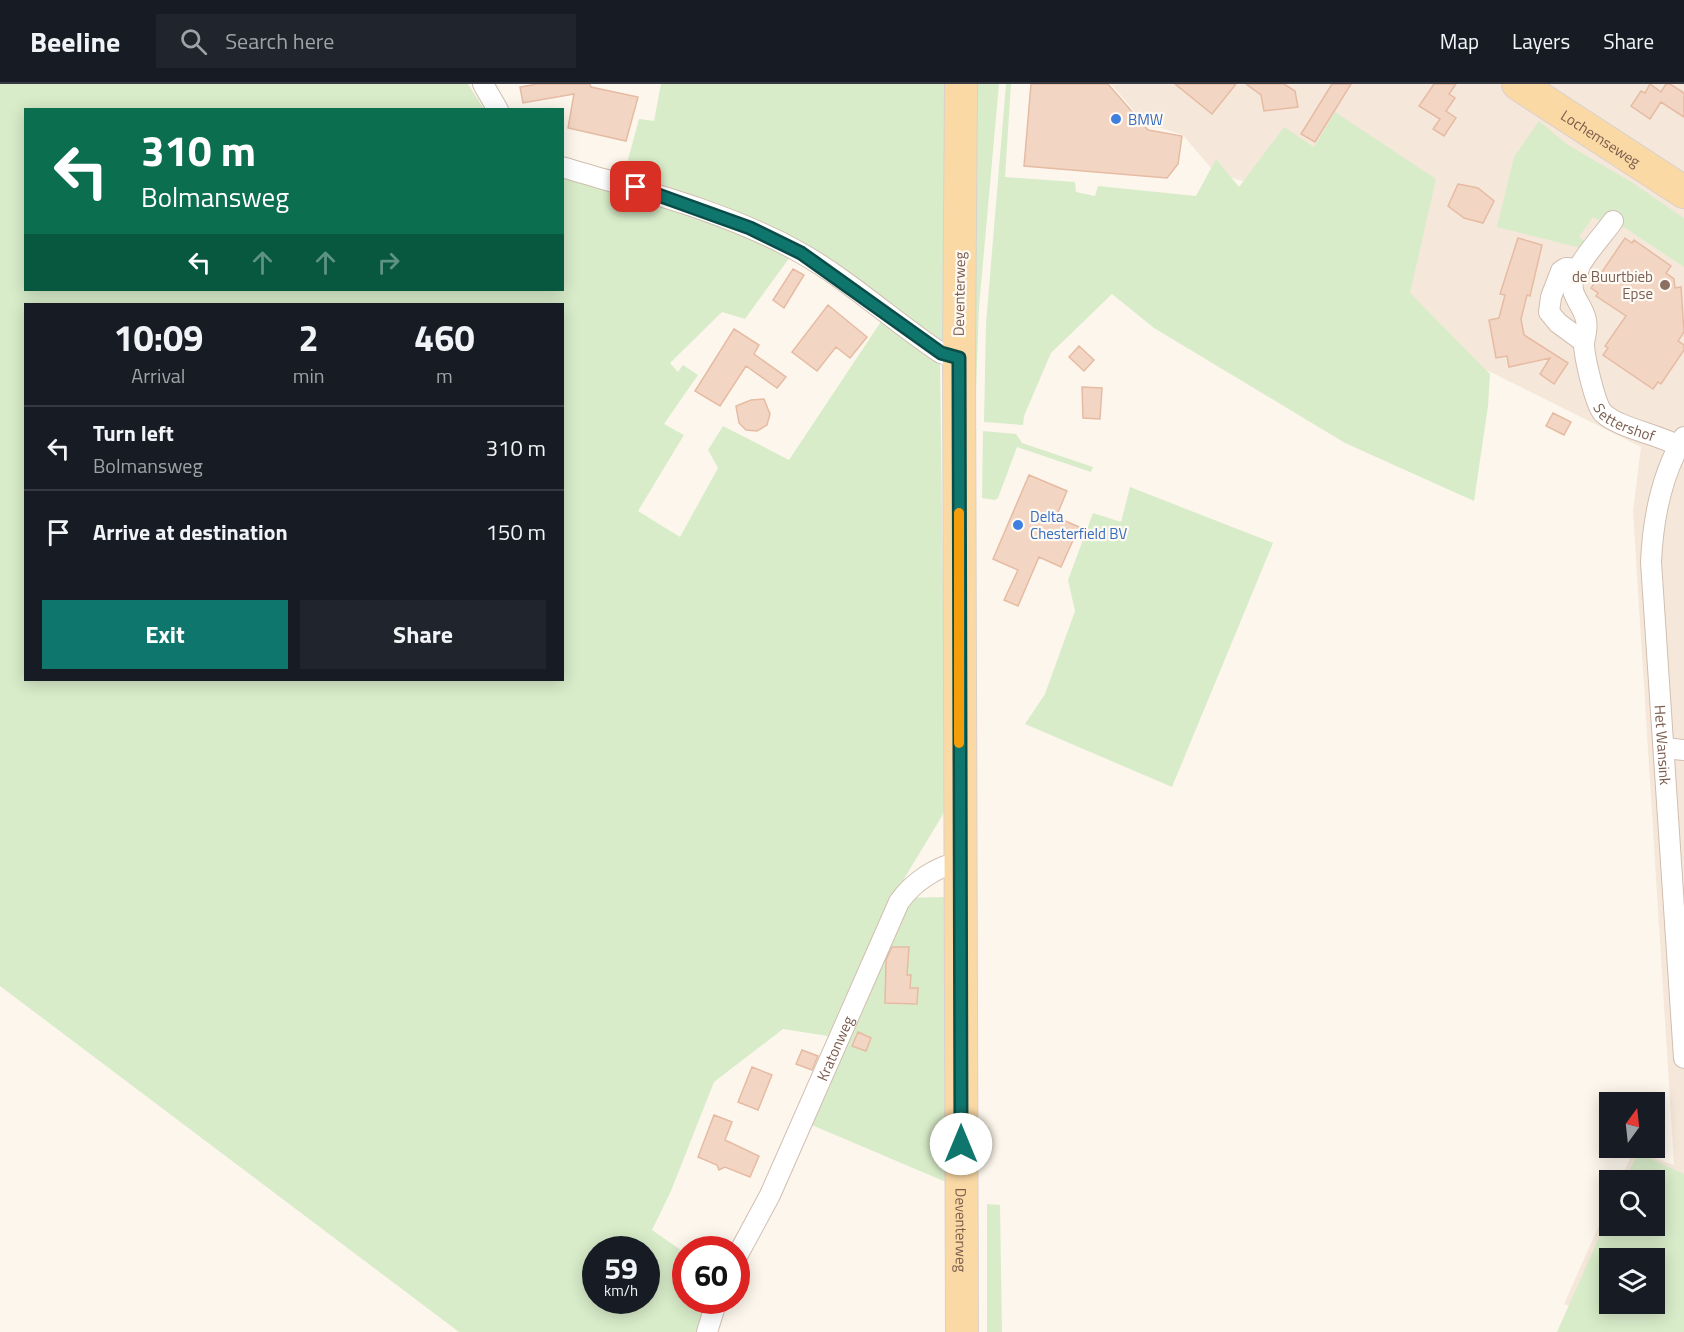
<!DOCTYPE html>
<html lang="en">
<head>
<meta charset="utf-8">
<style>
	:root { --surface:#171b24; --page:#20242c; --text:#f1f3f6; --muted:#9ea1a6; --line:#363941; --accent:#0f766e }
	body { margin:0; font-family:"Titillium Web",sans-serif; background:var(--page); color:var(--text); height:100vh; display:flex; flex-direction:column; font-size:22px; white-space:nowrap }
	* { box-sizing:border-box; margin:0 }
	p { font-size:20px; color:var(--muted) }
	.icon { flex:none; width:33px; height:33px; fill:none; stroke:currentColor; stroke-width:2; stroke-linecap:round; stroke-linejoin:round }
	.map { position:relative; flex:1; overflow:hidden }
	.drawer { position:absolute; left:24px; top:219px; width:540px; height:378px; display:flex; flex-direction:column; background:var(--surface); border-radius:0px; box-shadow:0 3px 15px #0003 }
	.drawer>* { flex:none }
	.hud { position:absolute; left:24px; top:24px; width:540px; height:183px; border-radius:0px; box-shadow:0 3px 15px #0003; background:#0b6e4f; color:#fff; overflow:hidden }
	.needle { width:39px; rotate:15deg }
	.tools { position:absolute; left:1599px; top:1008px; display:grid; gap:12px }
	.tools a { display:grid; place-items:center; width:66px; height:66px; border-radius:0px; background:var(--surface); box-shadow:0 3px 15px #0003; font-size:30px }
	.speed { position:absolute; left:582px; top:1152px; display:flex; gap:12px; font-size:30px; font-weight:700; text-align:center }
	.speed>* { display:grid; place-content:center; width:78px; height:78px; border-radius:50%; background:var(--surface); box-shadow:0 3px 15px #0003; line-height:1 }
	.speed small { font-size:15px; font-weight:400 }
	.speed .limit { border:9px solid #d22; background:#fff; color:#111 }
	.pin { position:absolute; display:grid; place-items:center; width:51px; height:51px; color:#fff; margin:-26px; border-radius:12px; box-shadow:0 3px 9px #0006 }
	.me { position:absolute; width:66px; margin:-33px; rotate:0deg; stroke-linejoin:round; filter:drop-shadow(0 0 4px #0008) }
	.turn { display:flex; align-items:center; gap:21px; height:126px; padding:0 18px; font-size:27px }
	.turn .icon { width:78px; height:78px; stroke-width:2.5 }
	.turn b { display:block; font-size:42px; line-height:51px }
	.lanes { display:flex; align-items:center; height:57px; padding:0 18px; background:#0003; justify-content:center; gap:30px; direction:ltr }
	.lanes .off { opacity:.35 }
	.eta { display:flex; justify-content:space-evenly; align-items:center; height:102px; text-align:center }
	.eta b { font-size:36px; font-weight:700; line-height:42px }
	.cta { display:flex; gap:12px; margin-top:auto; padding:12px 18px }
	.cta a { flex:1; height:69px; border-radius:0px; background:var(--accent); color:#fff; font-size:24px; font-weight:700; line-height:69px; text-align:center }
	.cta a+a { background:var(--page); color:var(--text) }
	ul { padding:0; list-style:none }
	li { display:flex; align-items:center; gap:18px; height:84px; padding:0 18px; border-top:2px solid var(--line) }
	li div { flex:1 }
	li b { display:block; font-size:22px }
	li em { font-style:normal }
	header { display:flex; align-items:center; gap:36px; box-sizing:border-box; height:84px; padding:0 30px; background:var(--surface); border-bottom:2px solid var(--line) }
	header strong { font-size:28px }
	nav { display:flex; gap:33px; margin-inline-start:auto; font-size:21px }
	.search { width:420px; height:54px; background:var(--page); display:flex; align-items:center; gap:15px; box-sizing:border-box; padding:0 21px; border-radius:0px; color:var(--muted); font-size:22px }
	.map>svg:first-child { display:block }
</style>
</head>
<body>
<header>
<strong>Beeline</strong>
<div class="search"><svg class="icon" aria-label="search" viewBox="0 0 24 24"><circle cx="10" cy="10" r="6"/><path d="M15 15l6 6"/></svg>Search here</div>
<nav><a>Map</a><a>Layers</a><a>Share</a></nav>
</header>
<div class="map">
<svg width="1684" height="1248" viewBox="0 0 1684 1248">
	<rect width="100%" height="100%" fill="#fdf6ec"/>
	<path fill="#f5e8da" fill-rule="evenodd" d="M 1111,0 L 1684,0 L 1684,1248 L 1640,1248 L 1564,1220 L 1609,1119 L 1610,1142 L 1654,1142 L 1654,1096 L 1620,1096 L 1634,1066 L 1674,1081 L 1633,427 L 1641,363 L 1456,271 L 1392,231 L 1405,144 L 1215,89 L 1183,51 L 1161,44 L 1148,43 ZM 1610,1174 L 1654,1174 L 1654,1220 L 1610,1220 Z"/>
	<path fill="#d8ecc9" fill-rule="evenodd" d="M 0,0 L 468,0 L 484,25 L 26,26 L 26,206 L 562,206 L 563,87 L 735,146 L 790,173 L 745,235 L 722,228 L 670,279 L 678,288 L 683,281 L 698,291 L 664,340 L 684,351 L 638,427 L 680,453 L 718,384 L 708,366 L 723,342 L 789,376 L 882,236 L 940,278 L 946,721 L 942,732 L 881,833 L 828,952 L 783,945 L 714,998 L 671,1107 L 652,1146 L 685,1169 L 686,1216 L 706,1217 L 696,1248 L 459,1248 L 0,902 ZM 26,220 L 562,220 L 562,596 L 26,596 ZM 596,1166 L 646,1166 L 646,1216 L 596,1216 Z
		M 661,0 L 950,0 L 944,258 L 799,162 L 623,94 L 639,35 L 654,37 Z
		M 974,0 L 999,0 L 979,223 L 975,338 L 970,336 Z
		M 1006,0 L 1011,0 L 1005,93 L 1075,98 L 1076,108 L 1095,112 L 1098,102 L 1196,112 L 1216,75 L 1239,103 L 1284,43 L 1314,63 L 1335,28 L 1436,95 L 1410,209 L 1490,290 L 1488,322 L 1474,417 L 1345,359 L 1154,244 L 1112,210 L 1051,269 L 1024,332 L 1023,341 L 984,338 L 986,240 Z
		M 1539,37 L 1568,61 L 1633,99 L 1684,134 L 1684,183 L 1616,138 L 1604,139 L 1593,133 L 1579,153 L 1588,160 L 1585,165 L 1497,143 L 1514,73 Z
		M 983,347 L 1016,350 L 1022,359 L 1093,383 L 1091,388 L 1017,363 L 998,414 L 995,416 L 982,414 Z
		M 1130,403 L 1273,459 L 1172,703 L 1025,640 L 1045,610 L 1075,527 L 1068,496 L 1093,429 L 1121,438 Z
		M 944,813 L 946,1098 L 807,1039 L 904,814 Z
		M 1638,1069 L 1684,1090 L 1684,1248 L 1557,1248 L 1609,1131 L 1610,1142 L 1654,1142 L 1654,1096 L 1625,1096 ZM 1654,1174 L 1654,1220 L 1610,1220 L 1610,1174 Z
		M 987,1120 L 1000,1121 L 1002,1248 L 987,1248 Z"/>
	<path fill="#f3d5c3" stroke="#e6bba3" stroke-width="1.5" d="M 537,0 L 590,0 L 591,3 L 638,13 L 626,57 L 568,44 L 574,10 L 523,19 L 520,3 Z
		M 1031,0 L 1108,0 L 1148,46 L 1182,52 L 1178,80 L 1167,94 L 1024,82 Z
		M 1175,0 L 1236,0 L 1212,30 Z
		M 1246,0 L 1284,0 L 1295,7 L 1298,23 L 1264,27 L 1261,11 Z
		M 1332,0 L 1351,0 L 1315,58 L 1301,50 Z
		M 1434,0 L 1456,0 L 1449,10 L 1455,14 L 1446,27 L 1456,34 L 1444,52 L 1433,45 L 1440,35 L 1419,22 Z
		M 1650,0 L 1661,8 L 1666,0 L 1670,0 L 1684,9 L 1684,33 L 1661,18 L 1650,35 L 1631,22 L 1641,7 L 1645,9 Z
		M 1458,100 L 1478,104 L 1494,117 L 1483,139 L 1464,134 L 1448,122 Z
		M 1518,154 L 1542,161 L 1530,212 L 1527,211 L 1521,235 L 1524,251 L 1568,279 L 1554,300 L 1540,290 L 1550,274 L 1509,283 L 1507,272 L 1496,274 L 1489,236 L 1499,234 L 1505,211 L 1500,210 Z
		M 1625,154 L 1632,159 L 1634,156 L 1671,182 L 1666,189 L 1674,195 L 1675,204 L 1681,203 L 1684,248 L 1678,257 L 1684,261 L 1684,266 L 1661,300 L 1658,298 L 1653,305 L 1603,271 L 1608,264 L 1605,262 L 1626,232 L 1596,212 L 1598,209 L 1591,204 Z
		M 793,185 L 804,191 L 784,224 L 773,216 Z
		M 828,221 L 867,253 L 850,274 L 836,263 L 817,287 L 792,268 Z
		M 734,245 L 759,261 L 754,270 L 786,293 L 777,304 L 746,282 L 720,322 L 695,307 Z
		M 1079,262 L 1094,276 L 1084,287 L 1069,273 Z
		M 1082,303 L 1102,304 L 1100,335 L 1083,334 Z
		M 764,315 L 770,330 L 767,341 L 757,347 L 746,346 L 739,339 L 736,322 L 751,316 Z
		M 1553,329 L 1571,338 L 1564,351 L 1546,342 Z
		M 1029,391 L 1067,407 L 1056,433 L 1079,443 L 1061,483 L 1039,473 L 1018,522 L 1004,516 L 1018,486 L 993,475 Z
		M 892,863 L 909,863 L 907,891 L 911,891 L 910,904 L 918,904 L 917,920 L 885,919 L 886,876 Z
		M 858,948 L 871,954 L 866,967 L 852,962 Z
		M 802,966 L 818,972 L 812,986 L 796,980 Z
		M 752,983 L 772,991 L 758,1026 L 738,1018 Z
		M 714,1031 L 732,1038 L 725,1056 L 759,1072 L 750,1093 L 725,1083 L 719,1086 L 717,1081 L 698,1073 Z"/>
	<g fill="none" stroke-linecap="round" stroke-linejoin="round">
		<defs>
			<g id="minor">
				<path d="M 483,0 L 498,26"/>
				<path d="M 562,83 C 642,107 726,127 799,168 C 849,196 893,237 941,269 L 959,274"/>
				<path id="s1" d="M 1613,137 C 1601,154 1581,174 1574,194 C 1568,211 1583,220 1586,236 C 1588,245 1585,251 1584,259 C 1584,272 1595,320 1603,329 C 1619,344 1657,350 1679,362"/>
				<path d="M 1579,185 L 1566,184 L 1561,187 L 1551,213 L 1549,228 L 1558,239 L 1584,258"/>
				<path id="s2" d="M 1684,353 C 1661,391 1653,434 1651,478 L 1684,974"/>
				<path d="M 1665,664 L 1684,666"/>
				<path id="s3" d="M 736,1174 L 770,1111 L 899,818 C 913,798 936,783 959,778"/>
				<path d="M 707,1248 L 717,1216"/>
			</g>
			<g id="primary">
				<path id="s4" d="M 961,0 L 959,274 L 962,1248"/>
				<path id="s5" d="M 1518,0 L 1684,108"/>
			</g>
		</defs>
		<use href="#minor" stroke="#d1beb0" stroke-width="22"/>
		<use href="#primary" stroke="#dad1cd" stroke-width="34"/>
		<use href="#minor" stroke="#fff" stroke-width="20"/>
		<use href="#primary" stroke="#fbd9a5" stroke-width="32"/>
	</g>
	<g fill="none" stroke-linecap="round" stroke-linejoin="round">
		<defs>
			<path id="route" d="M 636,103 L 750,144 L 801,169 L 941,269 L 959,274 L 961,1060"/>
		</defs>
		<use href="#route" stroke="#0a4d48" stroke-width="15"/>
		<use href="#route" stroke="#0f766e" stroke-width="10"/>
		<path stroke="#f59e0b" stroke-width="10" d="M 959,429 L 959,659"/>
	</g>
	<g fill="#3f7fe0" stroke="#fffaf3" stroke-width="2">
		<circle cx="1116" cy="35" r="6"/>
		<circle cx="1018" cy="441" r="6"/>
	</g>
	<circle fill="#8d6e63" stroke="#fffaf3" stroke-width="2" cx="1665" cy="201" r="6"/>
	<g text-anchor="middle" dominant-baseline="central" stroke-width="4.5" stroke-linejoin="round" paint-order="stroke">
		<g font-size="15" fill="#366cbe" stroke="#fffaf3" text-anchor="start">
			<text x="1128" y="35">BMW</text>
			<text x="1030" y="432">Delta<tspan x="1030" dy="17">Chesterfield BV</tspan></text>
		</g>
		<g font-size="15" fill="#7a5c4d" stroke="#fffaf3">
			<text stroke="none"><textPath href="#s5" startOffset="99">Lochemseweg</textPath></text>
			<text transform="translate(959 210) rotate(-89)">Deventerweg</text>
			<text stroke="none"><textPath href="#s1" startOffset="234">Settershof</textPath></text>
			<text stroke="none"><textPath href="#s2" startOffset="314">Het Wansink</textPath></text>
			<text stroke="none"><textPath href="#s3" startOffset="232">Kratonweg</textPath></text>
			<text stroke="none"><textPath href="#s4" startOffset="1146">Deventerweg</textPath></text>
		</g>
		<g font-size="15" fill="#785e54" stroke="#fffaf3" text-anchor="end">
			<text x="1653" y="192">de Buurtbieb<tspan x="1653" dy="17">Epse</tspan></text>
		</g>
	</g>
</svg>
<div class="tools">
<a><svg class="needle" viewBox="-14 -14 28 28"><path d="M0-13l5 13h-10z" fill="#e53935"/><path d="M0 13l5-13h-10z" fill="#9ea1a6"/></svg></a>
<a><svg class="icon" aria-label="search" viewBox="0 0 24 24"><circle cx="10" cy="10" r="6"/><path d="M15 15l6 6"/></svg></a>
<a><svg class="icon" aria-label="layers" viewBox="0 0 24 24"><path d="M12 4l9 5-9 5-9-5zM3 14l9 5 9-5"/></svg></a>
</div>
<div class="speed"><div>59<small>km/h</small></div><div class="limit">60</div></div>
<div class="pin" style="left:636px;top:103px;background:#d93025"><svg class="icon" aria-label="arrive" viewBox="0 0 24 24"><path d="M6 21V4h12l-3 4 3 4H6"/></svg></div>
<svg class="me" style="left:961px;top:1060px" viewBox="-20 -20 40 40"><circle r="19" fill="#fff"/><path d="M0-13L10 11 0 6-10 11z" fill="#0f766e"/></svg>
<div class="hud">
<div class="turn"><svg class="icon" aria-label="left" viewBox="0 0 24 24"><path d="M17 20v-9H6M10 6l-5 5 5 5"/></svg><div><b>310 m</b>Bolmansweg</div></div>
<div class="lanes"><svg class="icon" aria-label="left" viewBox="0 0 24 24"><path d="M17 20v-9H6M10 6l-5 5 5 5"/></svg><svg class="icon off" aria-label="ahead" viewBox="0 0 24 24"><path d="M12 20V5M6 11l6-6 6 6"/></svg><svg class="icon off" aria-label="ahead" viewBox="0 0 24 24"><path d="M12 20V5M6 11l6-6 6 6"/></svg><svg class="icon off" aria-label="right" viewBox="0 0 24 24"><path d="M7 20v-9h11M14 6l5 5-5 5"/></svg></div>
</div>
<section class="drawer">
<div class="eta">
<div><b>10:09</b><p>Arrival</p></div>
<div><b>2</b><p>min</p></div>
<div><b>460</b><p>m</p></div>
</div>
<ul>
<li><svg class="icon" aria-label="left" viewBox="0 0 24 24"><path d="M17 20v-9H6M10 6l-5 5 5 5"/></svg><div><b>Turn left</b><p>Bolmansweg</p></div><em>310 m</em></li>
<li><svg class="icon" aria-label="arrive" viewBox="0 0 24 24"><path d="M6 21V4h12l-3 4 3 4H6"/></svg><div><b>Arrive at destination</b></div><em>150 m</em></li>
</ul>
<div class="cta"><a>Exit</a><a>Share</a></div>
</section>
</div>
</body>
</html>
